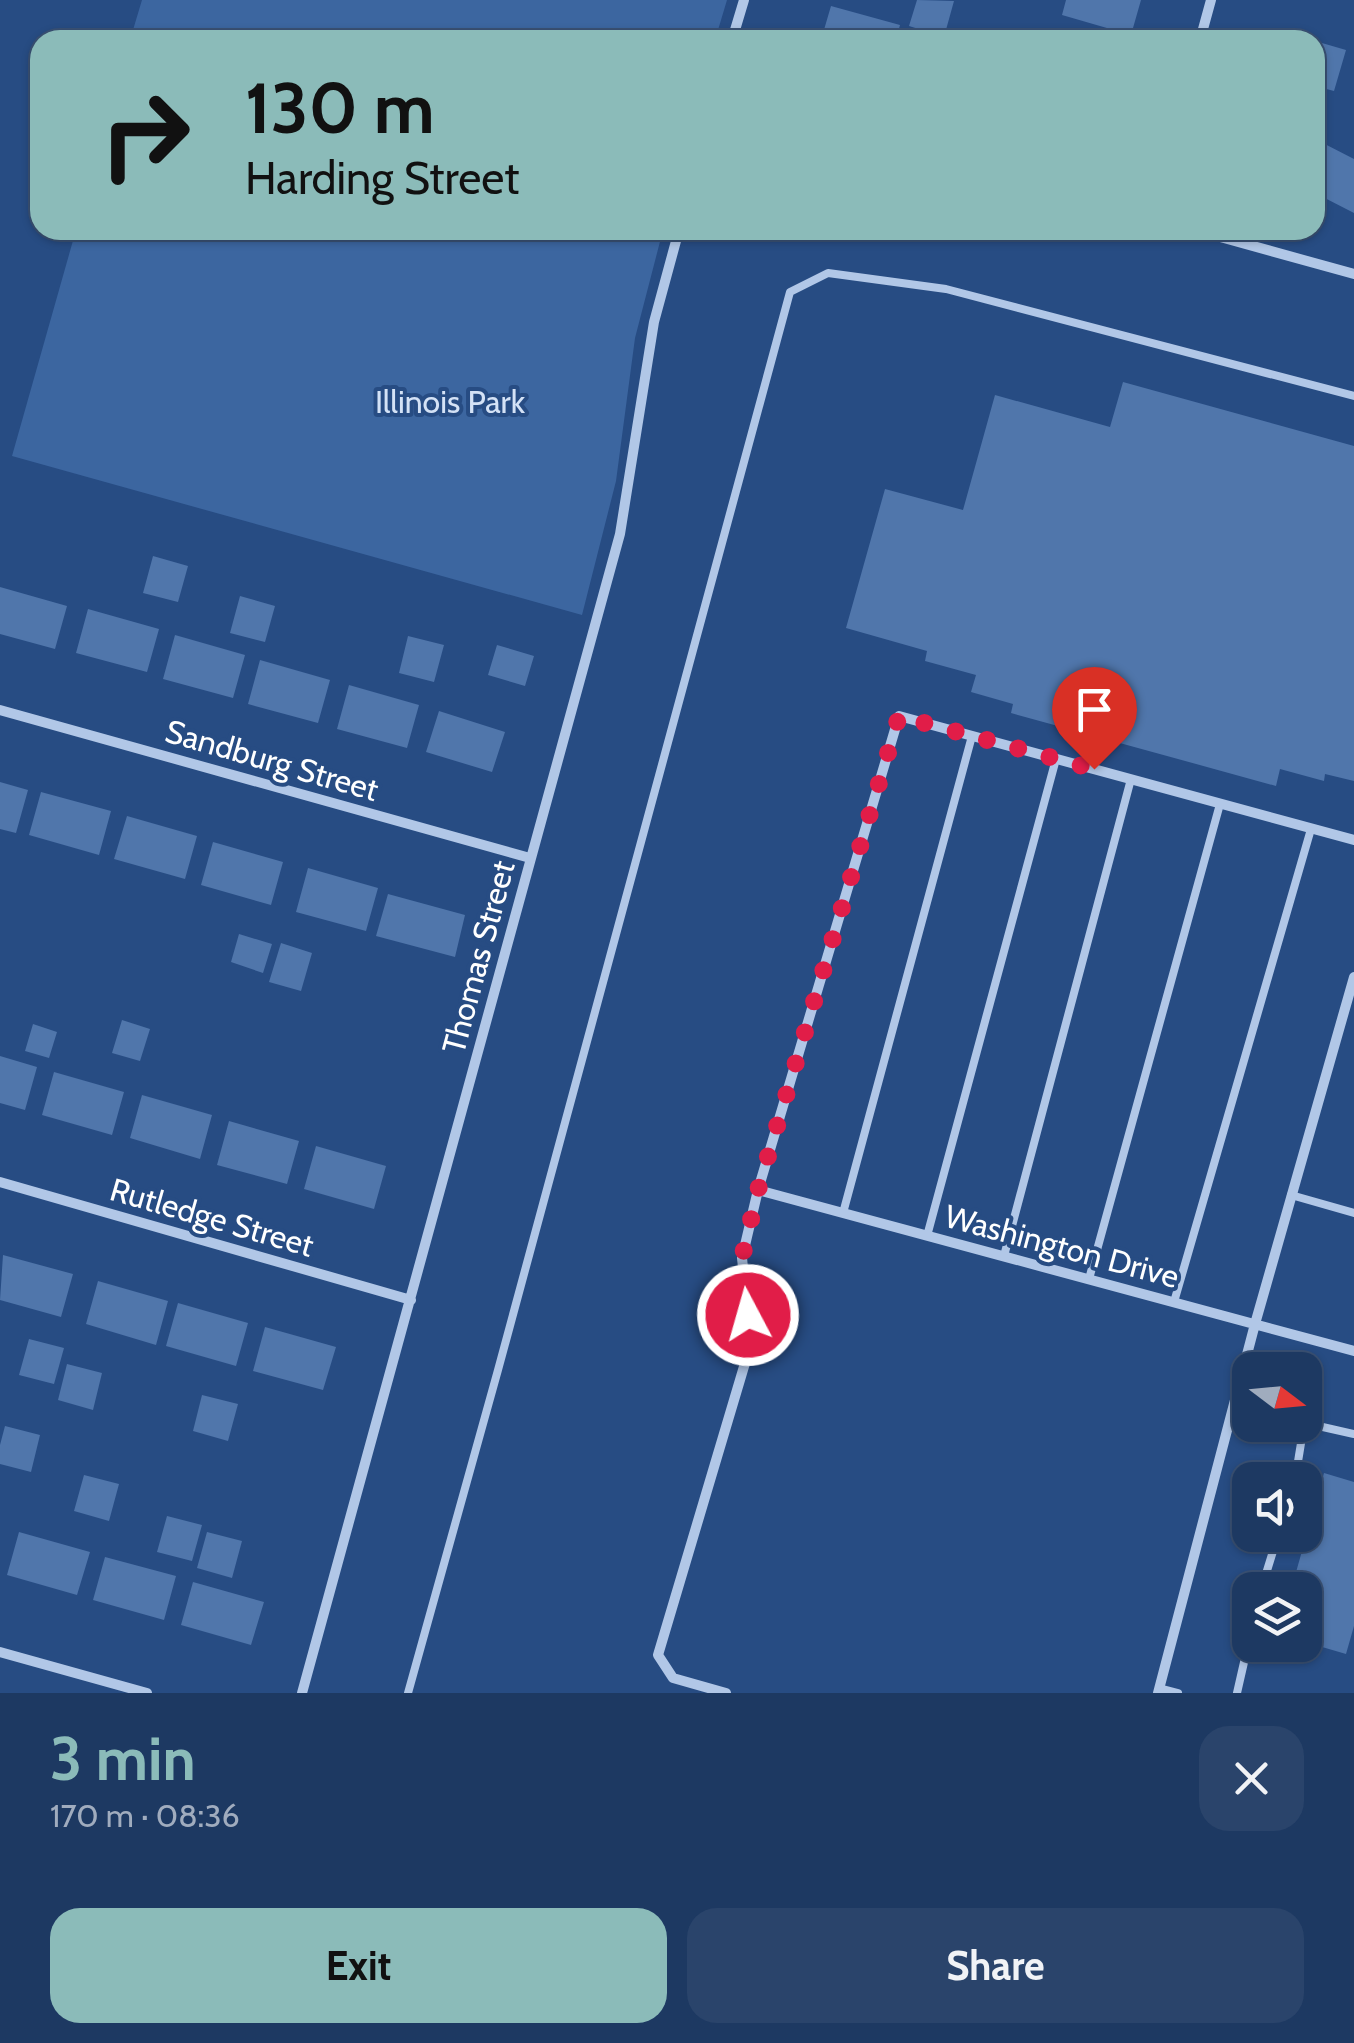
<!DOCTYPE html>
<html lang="en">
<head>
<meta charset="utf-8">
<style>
	:root { --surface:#1d3962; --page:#2a446b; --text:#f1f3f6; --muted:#a0acbe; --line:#3b5377; --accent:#8bbbb9 }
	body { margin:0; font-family:Cabin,sans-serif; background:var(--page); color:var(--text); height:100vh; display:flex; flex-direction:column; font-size:38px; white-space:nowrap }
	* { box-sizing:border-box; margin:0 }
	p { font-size:32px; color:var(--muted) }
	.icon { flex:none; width:55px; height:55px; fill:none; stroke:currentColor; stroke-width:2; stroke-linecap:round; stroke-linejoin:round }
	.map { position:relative; height:1693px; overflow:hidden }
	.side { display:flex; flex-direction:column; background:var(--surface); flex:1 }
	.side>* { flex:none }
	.top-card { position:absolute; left:30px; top:30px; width:1295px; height:210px; border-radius:30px; box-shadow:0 2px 8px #0004,0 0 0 2px var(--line); background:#8bbbb9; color:#111; overflow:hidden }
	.needle { width:65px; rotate:106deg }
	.tools { position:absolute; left:1232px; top:1352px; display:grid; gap:20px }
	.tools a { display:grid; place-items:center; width:90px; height:90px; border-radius:20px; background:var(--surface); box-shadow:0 2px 8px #0004,0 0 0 2px var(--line); font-size:50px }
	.pin { position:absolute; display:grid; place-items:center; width:85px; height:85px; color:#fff; margin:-102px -42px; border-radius:50% 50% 50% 0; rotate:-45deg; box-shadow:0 0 10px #0007 }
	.pin .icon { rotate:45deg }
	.me { position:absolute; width:110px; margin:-55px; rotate:354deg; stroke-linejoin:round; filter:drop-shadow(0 0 8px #0008) }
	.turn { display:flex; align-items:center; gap:35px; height:210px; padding:0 50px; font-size:45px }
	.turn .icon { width:130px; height:130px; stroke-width:2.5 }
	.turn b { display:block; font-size:70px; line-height:85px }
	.round { display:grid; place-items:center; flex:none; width:105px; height:105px; border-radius:30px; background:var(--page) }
	.headline { display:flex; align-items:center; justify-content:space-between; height:170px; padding:0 50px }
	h1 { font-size:60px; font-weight:800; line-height:75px; color:var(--accent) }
	.primary-button { display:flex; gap:20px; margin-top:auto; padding:20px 50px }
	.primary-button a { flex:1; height:115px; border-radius:30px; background:var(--accent); color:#111; font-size:40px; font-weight:800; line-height:115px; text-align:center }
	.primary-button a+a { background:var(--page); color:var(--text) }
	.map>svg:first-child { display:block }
</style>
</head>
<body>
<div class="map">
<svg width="1354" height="1693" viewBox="0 0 1354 1693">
	<rect width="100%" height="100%" fill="#274c83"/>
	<path fill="#3c66a0" d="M 142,0 L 727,0 L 715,40 L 130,40 Z
		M 76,230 L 663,230 L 635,338 L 616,481 L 582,615 L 12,456 Z"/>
	<path fill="#5076ab" d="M 917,0 L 954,1 L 944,37 L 909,26 Z
		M 1066,0 L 1141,0 L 1131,35 L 1062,15 Z
		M 831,6 L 900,25 L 896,40 L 821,40 Z
		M 1275,30 L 1308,39 L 1307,40 L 1272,40 Z
		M 1051,31 L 1079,39 L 1079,40 L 1048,40 Z
		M 1315,41 L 1346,50 L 1334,91 L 1315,86 Z
		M 1315,139 L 1354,159 L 1354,213 L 1315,193 Z
		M 1123,382 L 1354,446 L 1354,781 L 1325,774 L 1324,781 L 1280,769 L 1276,786 L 1011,713 L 1013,704 L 971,692 L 976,675 L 925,661 L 927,651 L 846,628 L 885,489 L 963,510 L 995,395 L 1110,427 Z
		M 153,556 L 188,566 L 178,602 L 143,593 Z
		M 0,587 L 67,606 L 55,649 L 0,634 Z
		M 240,596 L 275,606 L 265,642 L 230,633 Z
		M 88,609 L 159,629 L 147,672 L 76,653 Z
		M 175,635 L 245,655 L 233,698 L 163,679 Z
		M 408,636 L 444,645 L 434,682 L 399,673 Z
		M 497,645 L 534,656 L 525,686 L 488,675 Z
		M 260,660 L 330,680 L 318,723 L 248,704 Z
		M 349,685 L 419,705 L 407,748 L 337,729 Z
		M 439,711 L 505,732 L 492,772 L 426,752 Z
		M 0,782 L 28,790 L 16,833 L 0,829 Z
		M 41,792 L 111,811 L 99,855 L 29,835 Z
		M 127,816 L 197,836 L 185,879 L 114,859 Z
		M 213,842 L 283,862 L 271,905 L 201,885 Z
		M 308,868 L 378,888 L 366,931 L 296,912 Z
		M 388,894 L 465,915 L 455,957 L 376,936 Z
		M 239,934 L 272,944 L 263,973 L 231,962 Z
		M 281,943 L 312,953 L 301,991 L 269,982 Z
		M 122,1020 L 150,1029 L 140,1061 L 112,1053 Z
		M 33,1024 L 57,1032 L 49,1058 L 25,1051 Z
		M 0,1056 L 37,1067 L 25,1110 L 0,1103 Z
		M 54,1072 L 124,1092 L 112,1135 L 42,1115 Z
		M 142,1095 L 212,1115 L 200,1159 L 130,1138 Z
		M 229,1121 L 299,1141 L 287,1184 L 217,1165 Z
		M 316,1146 L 386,1166 L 374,1209 L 304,1189 Z
		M 3,1255 L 73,1274 L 61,1317 L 0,1300 Z
		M 98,1281 L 168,1301 L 156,1345 L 86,1324 Z
		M 178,1303 L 248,1323 L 236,1366 L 166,1346 Z
		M 265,1327 L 336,1347 L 323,1390 L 253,1371 Z
		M 29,1339 L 64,1348 L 54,1384 L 19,1375 Z
		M 67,1364 L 102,1373 L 93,1410 L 58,1400 Z
		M 202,1395 L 238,1404 L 228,1441 L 193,1431 Z
		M 5,1426 L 40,1435 L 31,1472 L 0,1464 L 0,1445 Z
		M 1324,1473 L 1354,1482 L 1354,1626 L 1346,1654 L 1305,1642 L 1305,1590 L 1291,1590 Z
		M 84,1475 L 119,1484 L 109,1521 L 74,1511 Z
		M 167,1516 L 202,1525 L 192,1561 L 157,1552 Z
		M 19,1532 L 90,1552 L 77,1595 L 7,1575 Z
		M 207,1532 L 242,1541 L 232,1578 L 197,1568 Z
		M 105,1557 L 176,1576 L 164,1620 L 93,1600 Z
		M 193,1582 L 264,1602 L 251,1645 L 181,1625 Z"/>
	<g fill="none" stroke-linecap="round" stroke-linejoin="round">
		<path stroke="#b1c7e7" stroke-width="8" d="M 1291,1195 L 1354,1213
			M 843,1213 L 972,736
			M 927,1236 L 1056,759
			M 1004,1256 L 1131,779
			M 1089,1279 L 1220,804
			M 1174,1302 L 1311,829
			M 1234,1402 L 1250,1407
			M 1305,1423 L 1354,1434
			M 1295,1480 L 1302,1437 L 1300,1425
			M 1261,1590 L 1278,1535
			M 1159,1688 L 1178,1693
			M 408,1693 L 498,1370 L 790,292 L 828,273 L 946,289 L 1354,396
			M 1237,1693 L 1250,1636"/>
		<path stroke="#b1c7e7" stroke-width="10" d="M 732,40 L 744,0
			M 1200,40 L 1211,0
			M 1195,230 L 1354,274
			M 0,710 L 530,858
			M 0,1182 L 411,1300
			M 758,1190 L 1354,1351
			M 0,1652 L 147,1693
			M 302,1693 L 620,534 L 654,322 L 679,230
			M 726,1693 L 673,1678 L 658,1655 L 751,1343 L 742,1258 L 758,1190 L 899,716 L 1354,840
			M 1158,1693 L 1255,1324 L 1354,977"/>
	</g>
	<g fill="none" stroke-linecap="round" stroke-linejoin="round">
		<path stroke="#e11d48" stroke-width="18" stroke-dasharray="0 32.4" d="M 748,1315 L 742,1258 L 758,1190 L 899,716 L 1094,769"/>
	</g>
	<g text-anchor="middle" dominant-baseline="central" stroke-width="8" stroke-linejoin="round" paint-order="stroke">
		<g font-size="32" fill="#d4e2f6" stroke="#274c83">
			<text x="450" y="401">Illinois Park</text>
		</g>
		<g font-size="32" fill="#fff" stroke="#274c83">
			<text transform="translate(272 760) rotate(16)">Sandburg Street</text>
			<text transform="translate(478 957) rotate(-75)">Thomas Street</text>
			<text transform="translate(212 1217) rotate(16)">Rutledge Street</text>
			<text transform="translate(1062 1246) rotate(15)">Washington Drive</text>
		</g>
	</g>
</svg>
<div class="tools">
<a><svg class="needle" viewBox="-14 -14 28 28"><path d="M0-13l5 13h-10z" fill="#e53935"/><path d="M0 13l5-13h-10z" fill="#a0acbe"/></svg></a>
<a><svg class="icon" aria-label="sound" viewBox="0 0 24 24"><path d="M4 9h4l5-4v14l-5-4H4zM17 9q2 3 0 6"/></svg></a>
<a><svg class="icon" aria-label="layers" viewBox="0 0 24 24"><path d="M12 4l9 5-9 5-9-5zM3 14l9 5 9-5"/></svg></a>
</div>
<div class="pin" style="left:1094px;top:769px;background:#d93025"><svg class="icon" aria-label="arrive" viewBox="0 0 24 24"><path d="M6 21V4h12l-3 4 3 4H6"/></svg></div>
<svg class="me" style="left:748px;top:1315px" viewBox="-20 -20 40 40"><circle r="17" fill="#e11d48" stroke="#fff" stroke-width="3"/><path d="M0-11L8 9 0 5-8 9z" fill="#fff"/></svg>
<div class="top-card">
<div class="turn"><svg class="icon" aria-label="right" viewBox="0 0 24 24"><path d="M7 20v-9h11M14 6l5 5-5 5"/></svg><div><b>130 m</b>Harding Street</div></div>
</div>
</div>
<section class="side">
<div class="headline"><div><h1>3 min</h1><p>170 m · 08:36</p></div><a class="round"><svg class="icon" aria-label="close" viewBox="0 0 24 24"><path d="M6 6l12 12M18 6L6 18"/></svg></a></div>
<div class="primary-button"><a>Exit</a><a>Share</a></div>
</section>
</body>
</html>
